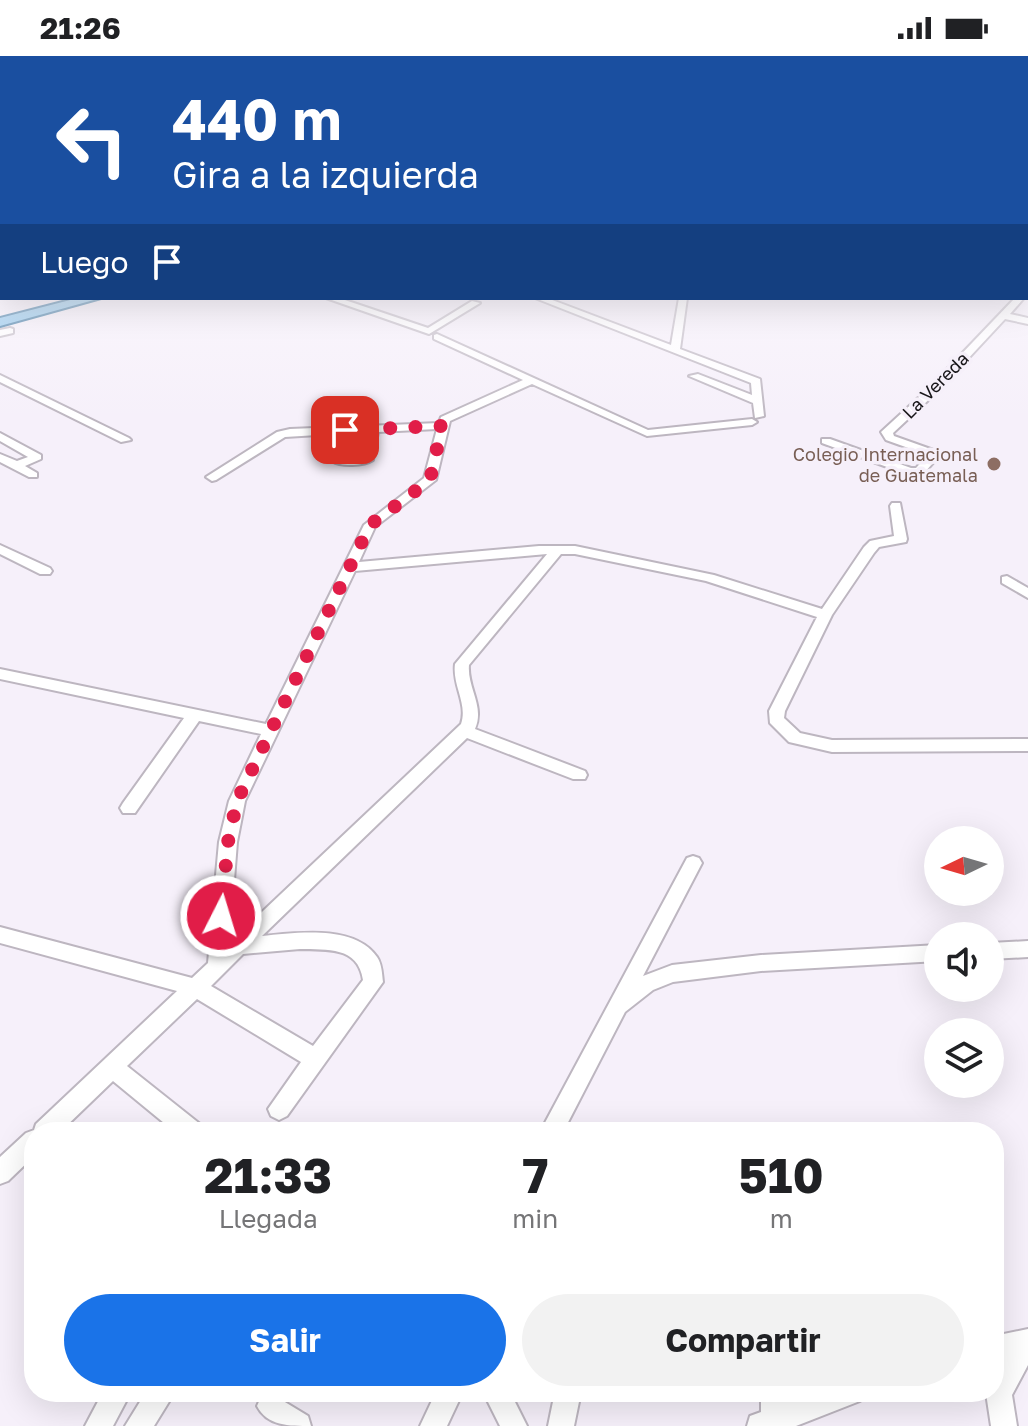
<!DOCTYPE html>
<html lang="es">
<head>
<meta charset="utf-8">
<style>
	:root { --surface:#fff; --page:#f2f2f2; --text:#202124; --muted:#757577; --accent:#1a73e8 }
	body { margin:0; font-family:"Golos Text",sans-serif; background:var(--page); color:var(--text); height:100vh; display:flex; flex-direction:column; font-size:30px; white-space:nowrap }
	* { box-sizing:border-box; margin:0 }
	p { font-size:26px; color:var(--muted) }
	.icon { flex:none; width:44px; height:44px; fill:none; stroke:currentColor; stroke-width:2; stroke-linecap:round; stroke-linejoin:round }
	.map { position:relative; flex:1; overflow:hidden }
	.panel { position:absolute; left:24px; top:1066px; width:980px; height:280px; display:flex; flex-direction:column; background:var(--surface); border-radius:32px; box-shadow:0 8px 32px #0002 }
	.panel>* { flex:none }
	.banner { position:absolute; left:0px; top:0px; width:1028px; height:244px; box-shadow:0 8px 32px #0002; background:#1a4fa0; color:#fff; overflow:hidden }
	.needle { width:52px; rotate:265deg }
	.buttons { position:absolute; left:924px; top:770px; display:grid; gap:16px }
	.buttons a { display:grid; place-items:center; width:80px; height:80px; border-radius:50%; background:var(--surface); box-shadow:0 8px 32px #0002; font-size:40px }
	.pin { position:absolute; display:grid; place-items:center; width:68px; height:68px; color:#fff; margin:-34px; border-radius:16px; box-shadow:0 4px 12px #0006 }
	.me { position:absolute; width:88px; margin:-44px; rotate:5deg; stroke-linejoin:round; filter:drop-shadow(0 0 6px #0008) }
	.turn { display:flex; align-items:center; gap:28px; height:168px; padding:0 40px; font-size:36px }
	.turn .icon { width:104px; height:104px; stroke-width:2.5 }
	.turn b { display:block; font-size:56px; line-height:68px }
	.then { display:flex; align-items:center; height:76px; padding:0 40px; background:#0003; gap:16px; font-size:30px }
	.eta { display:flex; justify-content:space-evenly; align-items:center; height:136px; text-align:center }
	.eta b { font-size:48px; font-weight:700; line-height:56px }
	.cta { display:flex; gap:16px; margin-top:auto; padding:16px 40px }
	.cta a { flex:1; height:92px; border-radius:48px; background:var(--accent); color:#fff; font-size:32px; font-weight:700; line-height:92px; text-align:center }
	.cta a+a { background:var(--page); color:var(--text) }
	.status { display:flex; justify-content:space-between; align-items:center; height:56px; padding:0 40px; background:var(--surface); direction:ltr }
	.status svg { height:22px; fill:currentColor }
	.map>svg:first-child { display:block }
</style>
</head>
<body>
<div class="status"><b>21:26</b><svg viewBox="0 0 49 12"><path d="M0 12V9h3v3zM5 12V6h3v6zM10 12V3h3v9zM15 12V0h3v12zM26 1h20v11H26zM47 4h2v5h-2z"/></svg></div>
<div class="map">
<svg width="1028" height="1370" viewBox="0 0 1028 1370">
	<rect width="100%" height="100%" fill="#f6f0fa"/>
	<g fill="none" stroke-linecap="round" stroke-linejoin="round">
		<defs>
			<path id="street" d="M 1026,207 L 1028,207 L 1028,213 L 1026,213 Z
				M 1026,227 L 1028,227 L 1028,233 L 1026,233 Z
				M 326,242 L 339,242 L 428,272 L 472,245 L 480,247 L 429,278 Z
				M 535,242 L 547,242 L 671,289 L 679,242 L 687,242 L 680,293 L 760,323 L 764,360 L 755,362 L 753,347 L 689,320 L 698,318 L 752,339 L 751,327 Z
				M 1015,242 L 1024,242 L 1010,258 L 1028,262 L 1028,268 L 1005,263 L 937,336 L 893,377 L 894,380 L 939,396 L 941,398 L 924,417 L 906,418 L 822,387 L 822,383 L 830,383 L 911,412 L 916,412 L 928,399 L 886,384 L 881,376 L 929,332 Z
				M 10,272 L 13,273 L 13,277 L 0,280 L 0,274 Z
				M 437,278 L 648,374 L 752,363 L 757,366 L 752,369 L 647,380 L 532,328 L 450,365 L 436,424 L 375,471 L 359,506 L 539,490 L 575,490 L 714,519 L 822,553 L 864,491 L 870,485 L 894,480 L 890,450 L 892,447 L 900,447 L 907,483 L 906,486 L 879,491 L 874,497 L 832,559 L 785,655 L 784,662 L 800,677 L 832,684 L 1028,683 L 1028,695 L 832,696 L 789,686 L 770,667 L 769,655 L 817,561 L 706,525 L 575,498 L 561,498 L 469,609 C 467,632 485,650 475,673 L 585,715 L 587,719 L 585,723 L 573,723 L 467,682 L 262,880 C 296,877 354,868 377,901 C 382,908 382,918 383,926 L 287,1060 L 279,1064 L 271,1060 L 268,1053 L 301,1006 L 197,943 L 127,1010 L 200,1068 L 203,1076 L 175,1076 L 113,1025 L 60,1076 L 34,1076 L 34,1100 L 8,1125 L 0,1128 L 0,1101 L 26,1077 L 34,1074 L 36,1068 L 177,935 L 0,887 L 0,871 L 192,922 L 208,907 L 219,786 L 229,745 L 261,678 L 199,665 L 135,757 L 123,757 L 120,752 L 123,747 L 184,662 L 0,623 L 0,613 L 266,668 L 364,469 L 424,422 L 437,373 L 378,376 L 373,404 C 364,410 341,411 332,405 L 338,402 L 362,401 L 367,376 L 285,381 L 216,424 L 212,425 L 206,421 L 277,376 L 290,373 L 439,367 L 441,361 L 523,324 L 434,283 L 434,279 ZM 547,498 L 455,608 C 452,629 468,648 461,668 L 229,887 L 237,786 L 245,745 L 355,515 ZM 300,893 C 327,894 358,890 363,924 L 313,990 L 211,930 L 243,898 Z
				M 0,319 L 129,382 L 131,384 L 121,386 L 0,326 Z
				M 0,377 L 41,399 L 41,403 L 25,410 L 37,417 L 37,421 L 29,421 L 0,406 L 0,398 L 17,405 L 28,401 L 0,385 Z
				M 0,489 L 50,512 L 52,515 L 50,518 L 40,518 L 0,498 Z
				M 1007,520 L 1028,532 L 1028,542 L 1002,527 L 1002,521 Z
				M 693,800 L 699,802 L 702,807 L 643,920 L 672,909 L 761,899 L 938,889 L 938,905 L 761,915 L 673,926 L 653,934 L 625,956 L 563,1076 L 540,1076 L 687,802 Z
				M 1028,885 L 1028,901 L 990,903 L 990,887 Z
				M 1028,1273 L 1028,1309 L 1012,1339 L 1017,1370 L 991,1370 L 986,1337 L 994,1336 L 994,1320 L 1003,1304 L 994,1306 L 994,1280 Z
				M 103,1336 L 131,1336 L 113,1370 L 85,1370 Z
				M 146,1336 L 175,1336 L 154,1370 L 125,1370 Z
				M 436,1336 L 463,1336 L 447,1370 L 420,1370 Z
				M 483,1336 L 510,1336 L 527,1370 L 500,1370 Z
				M 555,1336 L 581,1336 L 574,1370 L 548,1370 Z
				M 761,1336 L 787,1336 L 788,1346 L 815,1336 L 864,1336 L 860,1345 L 796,1370 L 747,1370 L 750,1360 L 761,1356 Z
				M 270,1337 L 308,1360 L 311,1370 C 289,1370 267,1370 257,1350 L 261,1341 Z"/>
			<path id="primary" d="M 78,242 L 101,242 L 0,270 L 0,262 Z"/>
		</defs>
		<use href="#street" stroke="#bdb6c0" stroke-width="4"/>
		<use href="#primary" stroke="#206697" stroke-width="4"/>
		<use href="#street" fill="#fff" fill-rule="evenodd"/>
		<use href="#primary" fill="#7cbeea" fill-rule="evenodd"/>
	</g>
	<linearGradient id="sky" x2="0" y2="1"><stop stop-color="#6db2d1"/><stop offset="0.48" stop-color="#fbf8fd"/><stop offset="1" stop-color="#fbf8fd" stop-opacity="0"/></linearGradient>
	<rect width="1028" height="364" fill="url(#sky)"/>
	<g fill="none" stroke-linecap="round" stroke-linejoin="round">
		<path stroke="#e11d48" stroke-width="14" stroke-dasharray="0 25.2" d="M 221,860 L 228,786 L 237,745 L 370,469 L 430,424 L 442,370 L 345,374"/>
	</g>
	<circle fill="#8d6e63" stroke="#f6f0fa" stroke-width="3" cx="994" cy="408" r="8"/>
	<g text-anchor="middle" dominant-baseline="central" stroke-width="7" stroke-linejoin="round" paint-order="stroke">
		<g font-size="18" fill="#171518" stroke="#f6f0fa">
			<text transform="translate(935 329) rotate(-45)">La Vereda</text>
		</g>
		<g font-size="18" fill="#785e54" stroke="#f6f0fa" text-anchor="end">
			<text x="978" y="398">Colegio Internacional<tspan x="978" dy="21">de Guatemala</tspan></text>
		</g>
	</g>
</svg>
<div class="buttons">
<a><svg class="needle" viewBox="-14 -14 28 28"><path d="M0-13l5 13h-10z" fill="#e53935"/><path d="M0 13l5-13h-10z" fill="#757577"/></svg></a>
<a><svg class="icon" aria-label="sound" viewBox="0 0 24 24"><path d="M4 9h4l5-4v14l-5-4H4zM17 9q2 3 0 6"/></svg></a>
<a><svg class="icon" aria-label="layers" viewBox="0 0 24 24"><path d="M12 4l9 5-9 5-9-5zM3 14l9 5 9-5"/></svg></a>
</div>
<div class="pin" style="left:345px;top:374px;background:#d93025"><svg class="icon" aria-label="arrive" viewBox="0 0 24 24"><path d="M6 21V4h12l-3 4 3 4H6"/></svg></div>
<svg class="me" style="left:221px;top:860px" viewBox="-20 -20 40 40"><circle r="17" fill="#e11d48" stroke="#fff" stroke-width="3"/><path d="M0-11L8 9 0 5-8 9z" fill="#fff"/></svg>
<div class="banner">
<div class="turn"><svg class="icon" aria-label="left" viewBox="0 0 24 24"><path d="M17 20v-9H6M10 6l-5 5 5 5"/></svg><div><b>440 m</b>Gira a la izquierda</div></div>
<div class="then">Luego<svg class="icon" aria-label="arrive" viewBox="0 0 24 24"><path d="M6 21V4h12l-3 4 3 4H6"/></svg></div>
</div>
<section class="panel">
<div class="eta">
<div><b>21:33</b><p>Llegada</p></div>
<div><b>7</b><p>min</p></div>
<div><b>510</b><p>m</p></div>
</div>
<div class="cta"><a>Salir</a><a>Compartir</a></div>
</section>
</div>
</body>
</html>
